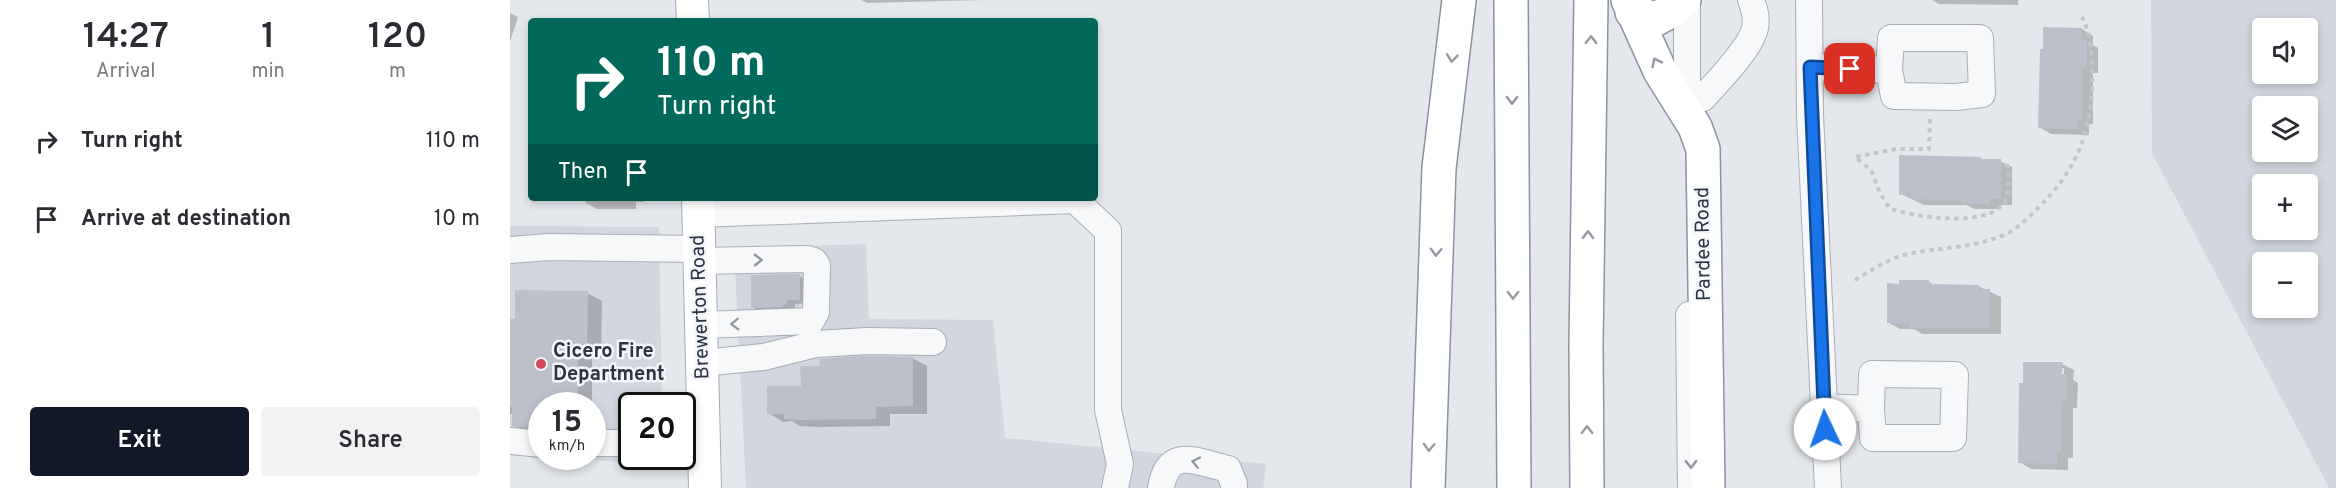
<!DOCTYPE html>
<html lang="en">
<head>
<meta charset="utf-8">
<style>
	:root { --surface:#fff; --page:#f2f2f3; --text:#2b2b33; --muted:#7c7c81; --accent:#111827 }
	body { margin:0; font-family:Overpass,sans-serif; background:var(--page); color:var(--text); height:100vh; display:flex; flex-direction:column; font-size:22px; white-space:nowrap }
	* { box-sizing:border-box; margin:0 }
	p { font-size:20px; color:var(--muted) }
	.icon { flex:none; width:33px; height:33px; fill:none; stroke:currentColor; stroke-width:2; stroke-linecap:round; stroke-linejoin:round }
	.map { position:relative; flex:1; overflow:hidden }
	.side { display:flex; flex-direction:column; background:var(--surface); width:510px }
	.side>* { flex:none }
	.hud { position:absolute; left:18px; top:18px; width:570px; height:183px; border-radius:6px; box-shadow:0 3px 9px #0003; background:#00695c; color:#fff; overflow:hidden }
	.fabs { position:absolute; left:1742px; top:18px; display:grid; gap:12px }
	.fabs a { display:grid; place-items:center; width:66px; height:66px; border-radius:6px; background:var(--surface); box-shadow:0 3px 9px #0003; font-size:30px }
	.speed { position:absolute; left:18px; top:392px; display:flex; gap:12px; font-size:30px; font-weight:700; text-align:center }
	.speed>* { display:grid; place-content:center; width:78px; height:78px; border-radius:50%; background:var(--surface); box-shadow:0 3px 9px #0003; line-height:1 }
	.speed small { font-size:15px; font-weight:400 }
	.speed .limit { border:3px solid #111; border-radius:9px; background:#fff; color:#111 }
	.pin { position:absolute; display:grid; place-items:center; width:51px; height:51px; color:#fff; margin:-26px; border-radius:12px; box-shadow:0 3px 9px #0006 }
	.me { position:absolute; width:66px; margin:-33px; rotate:357deg; stroke-linejoin:round; filter:drop-shadow(0 0 4px #0008) }
	.turn { display:flex; align-items:center; gap:21px; height:126px; padding:0 30px; font-size:27px }
	.turn .icon { width:78px; height:78px; stroke-width:2.5 }
	.turn b { display:block; font-size:42px; line-height:51px }
	.then { display:flex; align-items:center; height:57px; padding:0 30px; background:#0003; gap:12px; font-size:22px }
	.eta { display:flex; justify-content:space-evenly; align-items:center; height:102px; text-align:center }
	.eta b { font-size:36px; font-weight:600; line-height:42px }
	.cta { display:flex; gap:12px; margin-top:auto; padding:12px 30px }
	.cta a { flex:1; height:69px; border-radius:6px; background:var(--accent); color:#fff; font-size:24px; font-weight:600; line-height:69px; text-align:center }
	.cta a+a { background:var(--page); color:var(--text) }
	ul { padding:0; list-style:none }
	li { display:flex; align-items:center; gap:18px; height:78px; padding:0 30px }
	li div { flex:1 }
	li b { display:block; font-size:22px }
	li em { font-style:normal }
	main { display:flex; flex:1; min-height:0 }
	.map>svg:first-child { display:block }
</style>
</head>
<body>
<main>
<section class="side">
<div class="eta">
<div><b>14:27</b><p>Arrival</p></div>
<div><b>1</b><p>min</p></div>
<div><b>120</b><p>m</p></div>
</div>
<ul>
<li><svg class="icon" aria-label="right" viewBox="0 0 24 24"><path d="M7 20v-9h11M14 6l5 5-5 5"/></svg><div><b>Turn right</b></div><em>110 m</em></li>
<li><svg class="icon" aria-label="arrive" viewBox="0 0 24 24"><path d="M6 21V4h12l-3 4 3 4H6"/></svg><div><b>Arrive at destination</b></div><em>10 m</em></li>
</ul>
<div class="cta"><a>Exit</a><a>Share</a></div>
</section>
<div class="map">
<svg width="1826" height="488" viewBox="0 0 1826 488">
	<rect width="100%" height="100%" fill="#e4e7ec"/>
	<path fill="#d2d6de" fill-rule="evenodd" d="M 1641,0 L 1826,0 L 1826,488 L 1819,488 L 1642,153 ZM 1752,28 L 1797,28 L 1797,74 L 1752,74 ZM 1752,106 L 1797,106 L 1797,152 L 1752,152 ZM 1752,184 L 1797,184 L 1797,230 L 1752,230 ZM 1752,262 L 1797,262 L 1797,308 L 1752,308 Z
		M 0,226 L 149,227 L 152,405 L 122,405 L 122,456 L 153,456 L 153,465 L 0,454 ZM 32,405 L 82,405 L 82,456 L 32,456 Z
		M 356,244 L 359,319 L 483,320 L 495,438 L 756,464 L 753,488 L 236,488 L 224,248 Z"/>
	<path fill="#0003" fill-rule="evenodd" d="M 351,0 L 475,0 L 357,3 Z
		M 1422,0 L 1508,0 L 1508,5 L 1429,4 Z
		M 0,13 L 8,17 L 0,42 Z
		M 80,19 L 111,20 L 111,21 L 80,21 Z
		M 1572,29 L 1583,36 L 1583,45 L 1588,48 L 1588,73 L 1583,73 L 1583,124 L 1579,124 L 1579,135 L 1541,134 L 1529,127 Z
		M 1470,158 L 1475,161 L 1490,161 L 1502,167 L 1502,205 L 1491,205 L 1491,209 L 1464,209 L 1457,205 L 1414,205 L 1391,194 Z
		M 76,198 L 134,198 L 134,202 L 126,202 L 126,209 L 87,209 L 76,203 Z
		M 289,276 L 297,280 L 298,303 L 285,304 L 285,308 L 280,308 L 280,311 L 250,312 L 243,307 Z
		M 1419,282 L 1426,286 L 1468,286 L 1491,297 L 1491,334 L 1412,334 L 1404,329 L 1390,329 L 1379,323 Z
		M 77,293 L 92,301 L 91,358 L 82,358 L 82,405 L 32,405 L 32,435 L 18,434 L 4,425 L 4,414 L 0,414 L 0,321 Z
		M 402,358 L 417,366 L 417,414 L 380,414 L 380,426 L 307,427 L 290,426 L 282,421 L 273,422 L 259,413 L 292,387 Z
		M 1552,364 L 1564,370 L 1563,380 L 1568,383 L 1567,408 L 1563,408 L 1563,458 L 1558,458 L 1558,470 L 1521,469 L 1510,462 ZM 1551,368 L 1554,368 L 1554,382 L 1551,382 Z"/>
	<path fill="#bbc0ca" d="M 1533,27 L 1572,28 L 1572,40 L 1577,40 L 1577,67 L 1572,68 L 1572,118 L 1568,118 L 1568,129 L 1528,128 L 1530,49 L 1533,49 Z
		M 1389,155 L 1471,157 L 1471,159 L 1491,159 L 1491,199 L 1480,199 L 1480,204 L 1451,204 L 1451,200 L 1401,199 L 1401,194 L 1389,195 Z
		M 290,274 L 290,300 L 277,300 L 277,304 L 273,305 L 273,307 L 241,308 L 241,275 Z
		M 1389,280 L 1419,280 L 1419,284 L 1469,285 L 1469,289 L 1480,289 L 1480,328 L 1399,328 L 1399,323 L 1377,323 L 1377,283 L 1389,284 Z
		M 5,290 L 78,291 L 77,351 L 68,350 L 68,405 L 32,405 L 32,429 L 2,426 L 2,407 L 0,407 L 0,319 L 5,319 Z
		M 351,356 L 403,357 L 403,406 L 366,407 L 366,419 L 292,420 L 274,419 L 274,414 L 257,414 L 257,386 L 291,386 L 290,366 L 310,366 L 309,359 Z
		M 1513,362 L 1553,362 L 1552,374 L 1557,374 L 1556,402 L 1552,402 L 1551,452 L 1547,452 L 1547,464 L 1508,463 L 1509,383 L 1513,383 Z"/>
	<g fill="none" stroke-linecap="round" stroke-linejoin="round">
		<defs>
			<path id="minor" d="M 1177,0 L 1177,117
				M 1299,0 L 1300,115 L 1318,488
				M 1300,67 L 1379,70 L 1381,38 L 1470,38 L 1472,94 L 1446,97 L 1384,96 L 1379,70
				M 1193,98 C 1207,82 1241,48 1245,28 C 1247,18 1245,10 1241,0
				M 188,214 L 565,200 L 598,231 L 598,410 L 610,464 L 605,488
				M 0,250 L 39,247 L 189,249
				M 189,261 L 298,259 L 304,261 L 307,265 L 306,312 L 301,321 L 191,325
				M 1179,315 L 1181,488
				M 192,363 L 254,357 L 306,344 L 357,341 L 423,342
				M 1314,407 L 1361,409 L 1362,374 L 1445,375 L 1443,438 L 1363,438 L 1361,409
				M 0,441 L 32,444
				M 82,443 L 122,443
				M 651,488 C 658,445 687,462 718,469 L 724,484 L 724,488"/>
			<path id="major" d="M 182,0 L 183,21
				M 188,198 L 195,488"/>
			<path id="highway" d="M 1001,0 L 1004,488
				M 1118,0 L 1150,71 L 1185,127 L 1193,149 L 1198,488
				M 1122,12 L 1146,19 L 1164,9 L 1174,0
				M 918,488 L 929,168 L 949,0
				M 1077,488 L 1076,344 L 1081,0"/>
		</defs>
		<use href="#minor" stroke="#a9aeb7" stroke-width="28"/>
		<use href="#major" stroke="#a3abb8" stroke-width="34"/>
		<use href="#highway" stroke="#8b94a3" stroke-width="36"/>
		<path stroke="#c2c5cb" stroke-width="4" stroke-dasharray="4.5 4.5" stroke-linecap="butt" d="M 1420,119 L 1419,149 L 1386,149 L 1345,157 L 1361,170 L 1370,193 L 1380,209 C 1407,217 1457,224 1483,212 C 1489,209 1493,204 1497,199 L 1499,175 L 1496,161
			M 1345,280 C 1362,270 1379,258 1398,254 C 1431,247 1469,248 1500,232 C 1510,226 1520,216 1528,208 C 1570,167 1585,123 1582,65 C 1581,48 1580,32 1572,17"/>
		<use href="#minor" stroke="#f7f8fa" stroke-width="26"/>
		<use href="#major" stroke="#fff" stroke-width="32"/>
		<use href="#highway" stroke="#fff" stroke-width="33"/>
	</g>
	<defs><path id="oneway-chevron" d="M-2-3.5L2.5 0L-2 3.5" fill="none" stroke-width="1.6" stroke-linecap="round" stroke-linejoin="round" transform="scale(1.5)"/></defs>
	<g stroke="#959aa2">
		<use href="#oneway-chevron" transform="translate(1081 40) rotate(-89)"/>
		<use href="#oneway-chevron" transform="translate(942 58) rotate(97)"/>
		<use href="#oneway-chevron" transform="translate(1146 62) rotate(-116)"/>
		<use href="#oneway-chevron" transform="translate(1002 100) rotate(90)"/>
		<use href="#oneway-chevron" transform="translate(1078 235) rotate(-89)"/>
		<use href="#oneway-chevron" transform="translate(926 252) rotate(92)"/>
		<use href="#oneway-chevron" transform="translate(1003 295) rotate(90)"/>
		<use href="#oneway-chevron" transform="translate(1077 430) rotate(-90)"/>
		<use href="#oneway-chevron" transform="translate(919 447) rotate(92)"/>
	</g>
	<g stroke="#9196a0">
		<use href="#oneway-chevron" transform="translate(248 260) rotate(-1)"/>
		<use href="#oneway-chevron" transform="translate(225 324) rotate(178)"/>
		<use href="#oneway-chevron" transform="translate(686 462) rotate(-168)"/>
		<use href="#oneway-chevron" transform="translate(1181 464) rotate(89)"/>
	</g>
	<g fill="none" stroke-linecap="round" stroke-linejoin="round">
		<defs>
			<path id="route" d="M 1315,429 L 1300,67 L 1340,69"/>
		</defs>
		<use href="#route" stroke="#114b97" stroke-width="15"/>
		<use href="#route" stroke="#1a73e8" stroke-width="10"/>
	</g>
	<circle fill="#d1495b" stroke="#f4f6f9" stroke-width="2" cx="31" cy="364" r="6"/>
	<g text-anchor="middle" dominant-baseline="central" stroke-width="5" stroke-linejoin="round" paint-order="stroke">
		<g font-size="20" fill="#2b3445" stroke="#f4f6f9">
			<text transform="translate(1194 244) rotate(-91)">Pardee Road</text>
			<text transform="translate(191 307) rotate(-92)">Brewerton Road</text>
		</g>
		<g font-size="20" font-weight="bold" fill="#2b3445" stroke="#f4f6f9" text-anchor="start">
			<text x="43" y="352">Cicero Fire<tspan x="43" dy="23">Department</tspan></text>
		</g>
	</g>
</svg>
<div class="fabs">
<a><svg class="icon" aria-label="sound" viewBox="0 0 24 24"><path d="M4 9h4l5-4v14l-5-4H4zM17 9q2 3 0 6"/></svg></a>
<a><svg class="icon" aria-label="layers" viewBox="0 0 24 24"><path d="M12 4l9 5-9 5-9-5zM3 14l9 5 9-5"/></svg></a>
<a>+</a>
<a>−</a>
</div>
<div class="speed"><div>15<small>km/h</small></div><div class="limit">20</div></div>
<div class="pin" style="left:1340px;top:69px;background:#d93025"><svg class="icon" aria-label="arrive" viewBox="0 0 24 24"><path d="M6 21V4h12l-3 4 3 4H6"/></svg></div>
<svg class="me" style="left:1315px;top:429px" viewBox="-20 -20 40 40"><circle r="19" fill="#fff"/><path d="M0-13L10 11 0 6-10 11z" fill="#1a73e8"/></svg>
<div class="hud">
<div class="turn"><svg class="icon" aria-label="right" viewBox="0 0 24 24"><path d="M7 20v-9h11M14 6l5 5-5 5"/></svg><div><b>110 m</b>Turn right</div></div>
<div class="then">Then<svg class="icon" aria-label="arrive" viewBox="0 0 24 24"><path d="M6 21V4h12l-3 4 3 4H6"/></svg></div>
</div>
</div>
</main>
</body>
</html>
